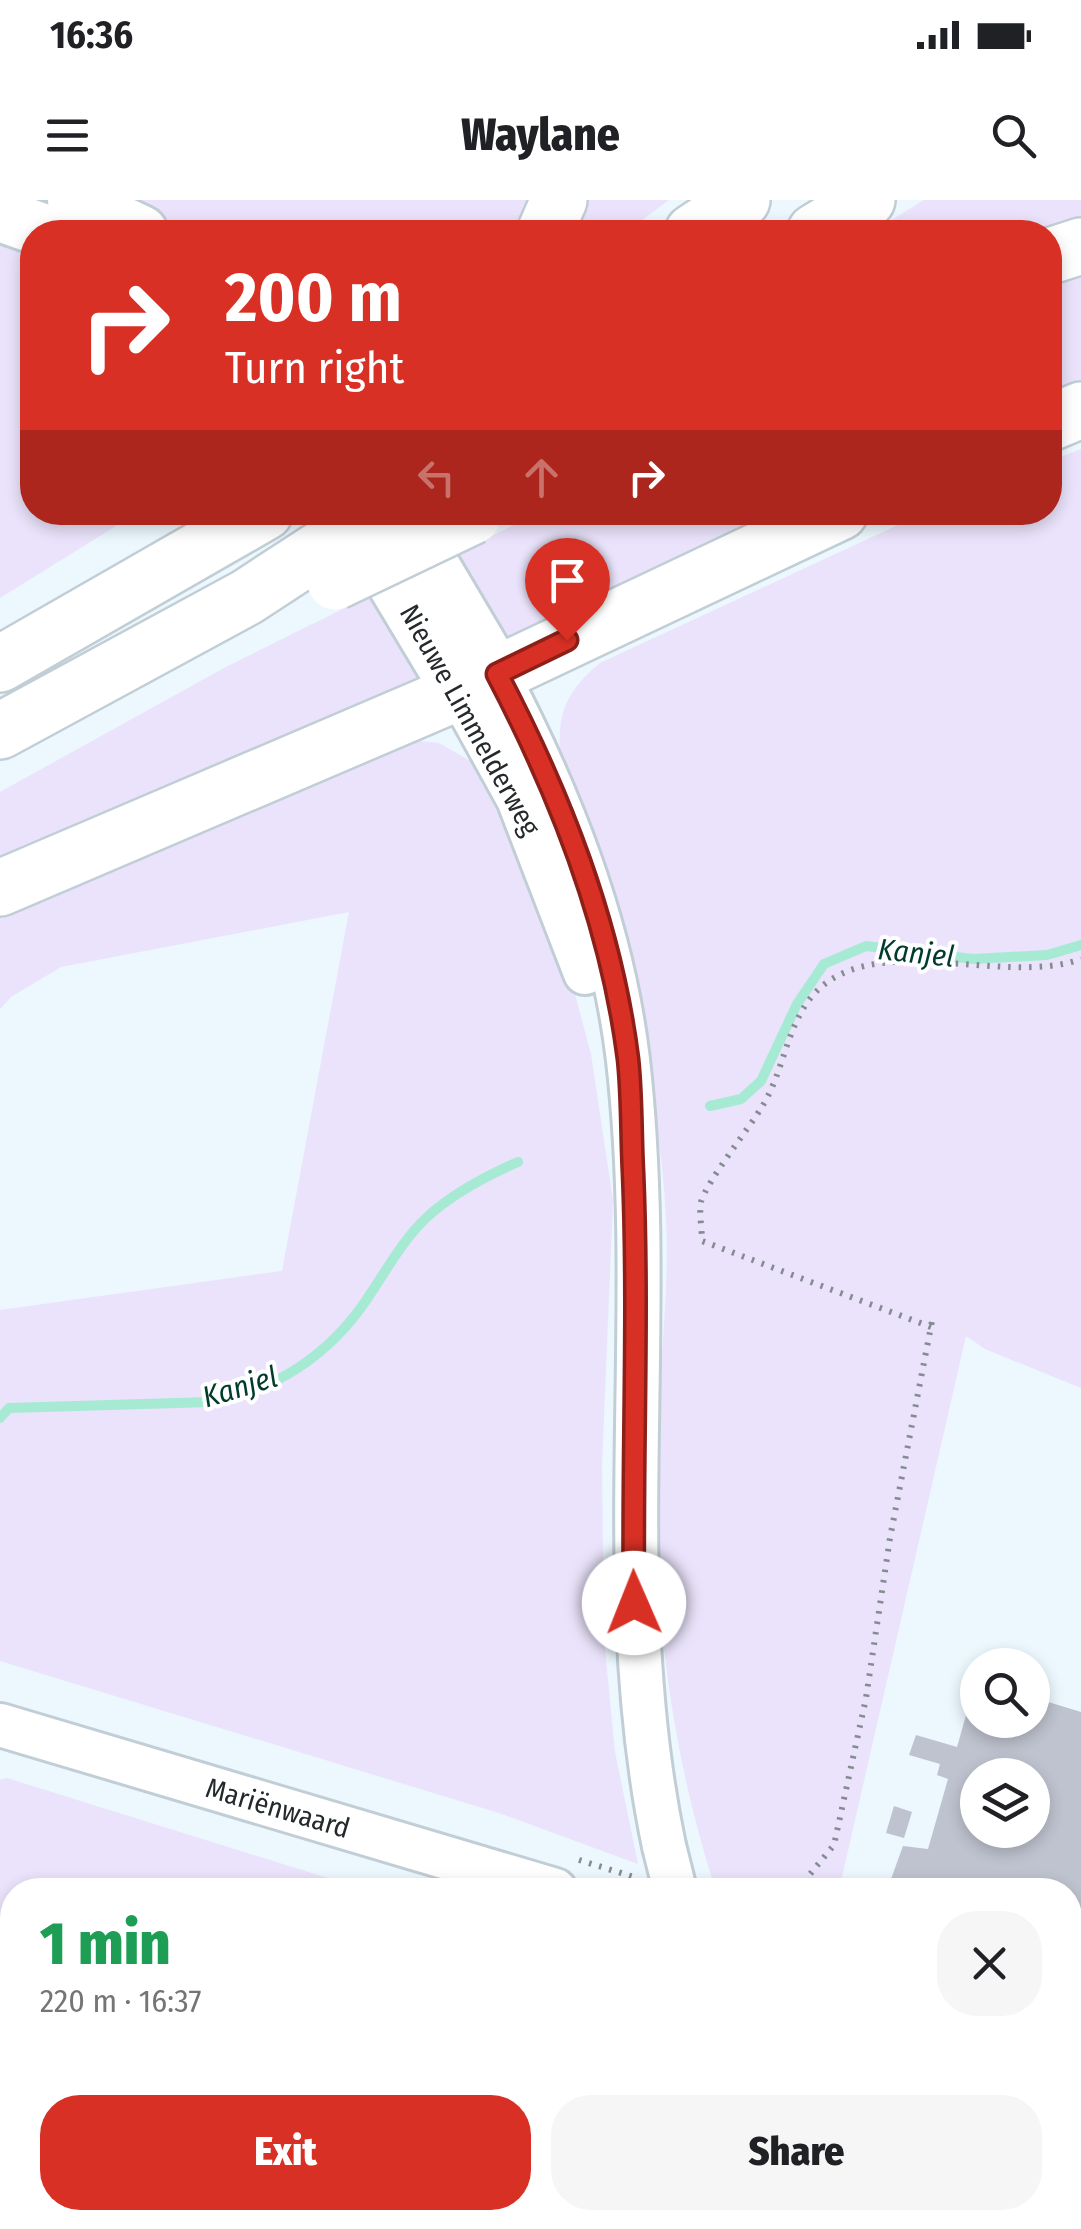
<!DOCTYPE html>
<html lang="en">
<head>
<meta charset="utf-8">
<style>
	:root { --surface:#fff; --page:#f6f6f6; --text:#202124; --muted:#757577; --accent:#d93025 }
	body { margin:0; font-family:"Fira Sans Condensed",sans-serif; background:var(--page); color:var(--text); height:100vh; display:flex; flex-direction:column; font-size:38px; white-space:nowrap }
	* { box-sizing:border-box; margin:0 }
	p { font-size:32px; color:var(--muted) }
	.icon { flex:none; width:55px; height:55px; fill:none; stroke:currentColor; stroke-width:2; stroke-linecap:round; stroke-linejoin:round }
	.map { position:relative; flex:1; overflow:hidden }
	.sheet { position:absolute; left:0px; top:1678px; width:1082px; height:352px; display:flex; flex-direction:column; background:var(--surface); border-radius:40px 40px 0 0; box-shadow:0 5px 15px #0003 }
	.sheet>* { flex:none }
	.top-card { position:absolute; left:20px; top:20px; width:1042px; height:305px; border-radius:40px; box-shadow:0 5px 15px #0003; background:#d93025; color:#fff; overflow:hidden }
	.controls { position:absolute; left:960px; top:1448px; display:grid; gap:20px }
	.controls a { display:grid; place-items:center; width:90px; height:90px; border-radius:50%; background:var(--surface); box-shadow:0 5px 15px #0003; font-size:50px }
	.pin { position:absolute; display:grid; place-items:center; width:85px; height:85px; color:#fff; margin:-102px -42px; border-radius:50% 50% 50% 0; rotate:-45deg; box-shadow:0 0 10px #0007 }
	.pin .icon { rotate:45deg }
	.me { position:absolute; width:110px; margin:-55px; rotate:359deg; stroke-linejoin:round; filter:drop-shadow(0 0 8px #0008) }
	.turn { display:flex; align-items:center; gap:35px; height:210px; padding:0 40px; font-size:45px }
	.turn .icon { width:130px; height:130px; stroke-width:2.5 }
	.turn b { display:block; font-size:70px; line-height:85px }
	.lanes { display:flex; align-items:center; height:95px; padding:0 40px; background:#0003; justify-content:center; gap:50px; direction:ltr }
	.lanes .off { opacity:.35 }
	.round { display:grid; place-items:center; flex:none; width:105px; height:105px; border-radius:40px; background:var(--page) }
	.head { display:flex; align-items:center; justify-content:space-between; height:170px; padding:0 40px }
	h1 { font-size:60px; font-weight:800; line-height:75px; color:#1e9e55 }
	.button { display:flex; gap:20px; margin-top:auto; padding:20px 40px }
	.button a { flex:1; height:115px; border-radius:40px; background:var(--accent); color:#fff; font-size:40px; font-weight:800; line-height:115px; text-align:center }
	.button a+a { background:var(--page); color:var(--text) }
	.status { display:flex; justify-content:space-between; align-items:center; height:70px; padding:0 50px; background:var(--surface); direction:ltr }
	.status svg { height:28px; fill:currentColor }
	header { display:flex; justify-content:space-between; align-items:center; height:130px; padding:0 40px; background:var(--surface); font-size:45px; font-weight:800 }
	.map>svg:first-child { display:block }
</style>
</head>
<body>
<div class="status"><b>16:36</b><svg viewBox="0 0 49 12"><path d="M0 12V9h3v3zM5 12V6h3v6zM10 12V3h3v9zM15 12V0h3v12zM26 1h20v11H26zM47 4h2v5h-2z"/></svg></div>
<header><svg class="icon" aria-label="menu" viewBox="0 0 24 24"><path d="M4 6h16M4 12h16M4 18h16"/></svg>Waylane<svg class="icon" aria-label="search" viewBox="0 0 24 24"><circle cx="10" cy="10" r="6"/><path d="M15 15l6 6"/></svg></header>
<div class="map">
<svg width="1081" height="2029" viewBox="0 0 1081 2029">
	<rect width="100%" height="100%" fill="#ecf7fe"/>
	<path fill="#eae3fb" d="M 122,0 L 528,0 L 513,32 L 182,32 Z
		M 570,0 L 669,0 L 626,32 L 558,32 Z
		M 924,0 L 1081,0 L 1081,32 L 872,32 Z
		M 0,30 L 32,41 L 32,312 L 137,313 L 0,398 Z
		M 1081,75 L 1081,190 L 1050,203 L 1050,85 Z
		M 1081,249 L 1081,1188 L 985,1149 L 966,1136 L 839,1690 L 721,1690 L 715,1688 C 670,1548 652,1401 656,1254 C 658,1177 670,1097 666,1019 C 659,861 606,713 561,563 C 556,517 564,493 600,463 L 924,313 L 1050,312 L 1050,261 Z
		M 539,313 L 798,313 L 522,436 L 500,436 L 452,355 Z
		M 371,395 L 421,483 L 0,662 L 0,592 L 224,468 Z
		M 410,540 L 439,543 L 472,562 L 500,599 L 553,712 L 591,854 L 613,1001 L 602,1264 L 604,1439 L 615,1552 L 638,1664 L 499,1613 L 0,1461 L 0,1110 L 282,1071 L 349,712 L 61,767 L 11,797 L 0,809 L 0,708 L 269,604 Z
		M 7,1578 L 366,1690 L 12,1690 L 12,2018 L 763,2018 L 771,2029 L 0,2029 L 0,1580 Z
		M 1070,1899 L 1081,1902 L 1081,2029 L 859,2029 L 851,2018 L 1070,2018 Z"/>
	<g fill="none" stroke-linecap="round" stroke-linejoin="round">
		<path stroke="#a7ead3" stroke-width="10" d="M 710,906 L 741,899 L 761,881 L 797,804 L 824,764 L 866,746 L 973,759 L 1047,755 L 1081,745
			M 0,1218 L 9,1208 L 211,1202 C 276,1191 331,1153 367,1099 C 386,1071 402,1041 426,1018 C 452,994 486,976 518,962"/>
	</g>
	<path fill="#bec3cf" fill-rule="evenodd" d="M 976,1480 L 978,1520 L 1032,1520 L 1032,1497 L 1081,1512 L 1081,1719 L 1070,1715 L 1070,1690 L 887,1690 L 903,1646 L 928,1649 L 948,1579 L 937,1575 L 940,1564 L 909,1555 L 916,1535 L 957,1547 ZM 978,1575 L 1032,1575 L 1032,1630 L 978,1630 Z
		M 894,1606 L 912,1612 L 904,1638 L 886,1633 Z"/>
	<g fill="none" stroke-linecap="round" stroke-linejoin="round">
		<defs>
			<g id="minor">
				<path d="M 497,474 C 560,594 612,724 628,860 C 658,1122 609,1385 664,1646"/>
				<path d="M 459,492 L 518,599 L 585,773"/>
				<path id="s1" d="M 0,1525 L 555,1690"/>
				<path d="M 1070,1842 L 1081,1846"/>
				<path d="M 812,2018 L 819,2029"/>
			</g>
			<path id="major" d="M 74,0 L 141,32
				M 0,15 L 48,32
				M 401,312 L 497,474
				M 357,322 L 459,492"/>
			<path id="highway" d="M 545,32 L 559,0
				M 693,32 L 742,0
				M 815,32 L 867,0
				M 1050,56 L 1081,46
				M 1050,223 L 1081,210
				M 0,464 L 265,312
				M 0,531 L 247,397 L 319,350
				M 0,688 L 459,492 L 840,312"/>
		</defs>
		<use href="#minor" stroke="#c1ced6" stroke-width="48"/>
		<use href="#major" stroke="#c1ced6" stroke-width="58"/>
		<use href="#highway" stroke="#c1ced6" stroke-width="60"/>
		<path stroke="#848c91" stroke-width="6" stroke-dasharray="2.5 8" stroke-linecap="butt" d="M 931,1127 L 702,1041 C 702,1030 699,1013 701,1002 C 708,979 749,929 763,905 C 783,872 786,831 809,800 C 866,725 1002,788 1081,759
			M 579,1660 L 634,1677
			M 797,1690 L 834,1645 L 866,1498 L 890,1338 L 933,1116
			M 1070,1884 L 1081,1887"/>
		<use href="#minor" stroke="#fff" stroke-width="42"/>
		<use href="#major" stroke="#fff" stroke-width="52"/>
		<use href="#highway" stroke="#fff" stroke-width="55"/>
		<defs>
			<path id="minor-bridge" d="M 664,1646 L 675,1690"/>
			<path id="highway-bridge" d="M 319,350 L 380,312
				M 335,382 L 473,316"/>
		</defs>
		<use href="#minor-bridge" stroke="#c1ced6" stroke-width="48" stroke-linecap="butt"/>
		<use href="#highway-bridge" stroke="#c1ced6" stroke-width="60" stroke-linecap="butt"/>
		<use href="#minor-bridge" stroke="#fff" stroke-width="42"/>
		<use href="#highway-bridge" stroke="#fff" stroke-width="55"/>
	</g>
	<g fill="none" stroke-linecap="round" stroke-linejoin="round">
		<defs>
			<path id="route" d="M 567,440 L 497,474 C 560,594 611,723 628,859 C 632,896 631,934 633,972 C 639,1115 632,1259 634,1403"/>
		</defs>
		<use href="#route" stroke="#8d1f18" stroke-width="25"/>
		<use href="#route" stroke="#d93025" stroke-width="18"/>
	</g>
	<g text-anchor="middle" dominant-baseline="central" stroke-width="8" stroke-linejoin="round" paint-order="stroke">
		<g font-size="28" fill="#24292c" stroke="#fff">
			<text transform="translate(470 520) rotate(61)">Nieuwe Limmelderweg</text>
			<text stroke="none"><textPath href="#s1" startOffset="290">Mariënwaard</textPath></text>
		</g>
		<g font-size="30" font-style="italic" fill="#003b2d" stroke="#fff">
			<text transform="translate(916 753) rotate(6)">Kanjel</text>
			<text transform="translate(240 1187) rotate(-17)">Kanjel</text>
		</g>
	</g>
</svg>
<div class="controls">
<a><svg class="icon" aria-label="search" viewBox="0 0 24 24"><circle cx="10" cy="10" r="6"/><path d="M15 15l6 6"/></svg></a>
<a><svg class="icon" aria-label="layers" viewBox="0 0 24 24"><path d="M12 4l9 5-9 5-9-5zM3 14l9 5 9-5"/></svg></a>
</div>
<div class="pin" style="left:567px;top:440px;background:#d93025"><svg class="icon" aria-label="arrive" viewBox="0 0 24 24"><path d="M6 21V4h12l-3 4 3 4H6"/></svg></div>
<svg class="me" style="left:634px;top:1403px" viewBox="-20 -20 40 40"><circle r="19" fill="#fff"/><path d="M0-13L10 11 0 6-10 11z" fill="#d93025"/></svg>
<div class="top-card">
<div class="turn"><svg class="icon" aria-label="right" viewBox="0 0 24 24"><path d="M7 20v-9h11M14 6l5 5-5 5"/></svg><div><b>200 m</b>Turn right</div></div>
<div class="lanes"><svg class="icon off" aria-label="left" viewBox="0 0 24 24"><path d="M17 20v-9H6M10 6l-5 5 5 5"/></svg><svg class="icon off" aria-label="ahead" viewBox="0 0 24 24"><path d="M12 20V5M6 11l6-6 6 6"/></svg><svg class="icon" aria-label="right" viewBox="0 0 24 24"><path d="M7 20v-9h11M14 6l5 5-5 5"/></svg></div>
</div>
<section class="sheet">
<div class="head"><div><h1>1 min</h1><p>220 m · 16:37</p></div><a class="round"><svg class="icon" aria-label="close" viewBox="0 0 24 24"><path d="M6 6l12 12M18 6L6 18"/></svg></a></div>
<div class="button"><a>Exit</a><a>Share</a></div>
</section>
</div>
</body>
</html>
